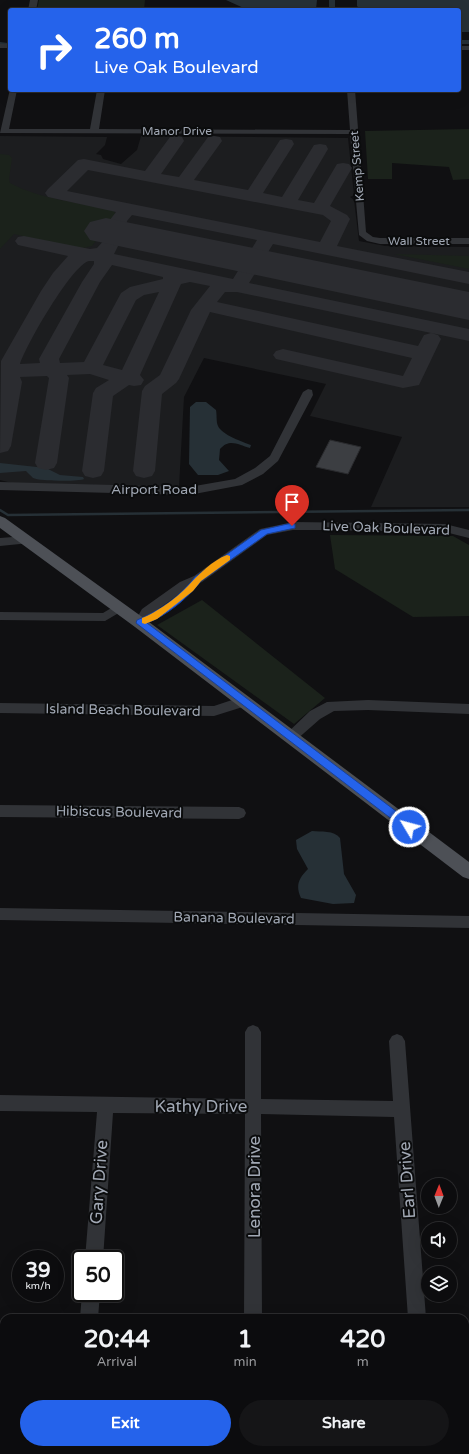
<!DOCTYPE html>
<html lang="en">
<head>
<meta charset="utf-8">
<style>
	:root { --surface:#0c0c0e; --page:#151517; --text:#f1f3f6; --muted:#9a9b9e; --line:#2c2c2e; --accent:#2563eb }
	body { margin:0; font-family:"Varela Round",sans-serif; background:var(--page); color:var(--text); height:100vh; display:flex; flex-direction:column; font-size:15px; white-space:nowrap }
	* { box-sizing:border-box; margin:0 }
	p { font-size:13px; color:var(--muted) }
	.icon { flex:none; width:22px; height:22px; fill:none; stroke:currentColor; stroke-width:2; stroke-linecap:round; stroke-linejoin:round }
	.map { position:relative; flex:1; overflow:hidden }
	.panel { position:absolute; left:0px; top:1314px; width:469px; height:140px; display:flex; flex-direction:column; background:var(--surface); border-radius:12px 12px 0 0; box-shadow:0 4px 16px #0002,0 0 0 1px var(--line) }
	.panel>* { flex:none }
	.hud { position:absolute; left:8px; top:8px; width:453px; height:84px; border-radius:4px; box-shadow:0 4px 16px #0002,0 0 0 1px var(--line); background:#2563eb; color:#fff; overflow:hidden }
	.needle { width:26px; rotate:1deg }
	.tools { position:absolute; left:421px; top:1178px; display:grid; gap:8px }
	.tools a { display:grid; place-items:center; width:36px; height:36px; border-radius:50%; background:var(--surface); box-shadow:0 4px 16px #0002,0 0 0 1px var(--line); font-size:20px }
	.speed { position:absolute; left:12px; top:1250px; display:flex; gap:8px; font-size:20px; font-weight:700; text-align:center }
	.speed>* { display:grid; place-content:center; width:52px; height:52px; border-radius:50%; background:var(--surface); box-shadow:0 4px 16px #0002,0 0 0 1px var(--line); line-height:1 }
	.speed small { font-size:10px; font-weight:400 }
	.speed .limit { border:2px solid #111; border-radius:6px; background:#fff; color:#111 }
	.pin { position:absolute; display:grid; place-items:center; width:34px; height:34px; color:#fff; margin:-41px -17px; border-radius:50% 50% 50% 0; rotate:-45deg; box-shadow:0 0 4px #0007 }
	.pin .icon { rotate:45deg }
	.me { position:absolute; width:44px; margin:-22px; rotate:307deg; stroke-linejoin:round; filter:drop-shadow(0 0 3px #0008) }
	.turn { display:flex; align-items:center; gap:14px; height:84px; padding:0 20px; font-size:18px }
	.turn .icon { width:52px; height:52px; stroke-width:2.5 }
	.turn b { display:block; font-size:28px; line-height:34px }
	.eta { display:flex; justify-content:space-evenly; align-items:center; height:68px; text-align:center }
	.eta b { font-size:24px; font-weight:800; line-height:28px }
	.primary-button { display:flex; gap:8px; margin-top:auto; padding:8px 20px }
	.primary-button a { flex:1; height:46px; border-radius:24px; background:var(--accent); color:#fff; font-size:16px; font-weight:800; line-height:46px; text-align:center }
	.primary-button a+a { background:var(--page); color:var(--text) }
	.map>svg:first-child { display:block }
</style>
</head>
<body>
<div class="map">
<svg width="469" height="1454" viewBox="0 0 469 1454">
	<rect width="100%" height="100%" fill="#101012"/>
	<path fill="#1c1d1f" d="M 0,136 L 107,137 L 105,145 L 96,154 L 101,155 L 103,159 L 121,164 L 137,150 L 141,136 L 348,138 L 354,195 L 350,197 L 354,200 L 359,241 L 385,246 L 469,247 L 469,507 L 371,507 L 402,437 L 310,416 L 326,384 L 204,358 L 184,397 L 179,487 L 12,483 L 0,480 Z"/>
	<path fill="#1b221b" d="M 39,0 L 145,0 L 144,10 L 37,10 Z
		M 469,129 L 469,179 L 453,180 L 449,167 L 392,163 L 392,179 L 368,179 L 365,131 Z
		M 0,154 L 9,155 L 12,158 L 9,179 L 10,183 C 39,199 81,203 113,210 L 116,215 L 92,246 L 79,249 L 14,234 L 0,249 Z
		M 394,254 L 469,256 L 469,269 Z
		M 330,535 L 453,536 L 469,545 L 469,616 L 413,617 L 335,569 Z
		M 202,600 L 325,698 L 294,724 L 157,625 Z"/>
	<path fill="#263036" d="M 226,0 L 317,0 L 316,9 L 248,10 Z
		M 357,0 L 469,0 L 469,32 L 459,32 L 459,10 L 361,10 L 357,6 Z
		M 196,402 L 206,402 L 216,410 C 217,414 216,422 218,426 C 222,435 243,442 251,445 L 250,448 C 238,445 230,438 220,449 L 219,460 L 229,471 L 218,475 L 198,475 L 189,464 L 190,407 Z
		M 0,463 L 46,468 L 60,475 L 83,477 L 84,479 C 79,482 38,481 33,478 C 31,476 28,473 26,471 L 0,473 Z
		M 312,831 C 321,832 334,830 340,838 L 344,874 L 356,895 L 354,903 L 333,904 L 301,898 C 295,885 299,878 308,869 L 297,849 L 296,840 Z"/>
	<g fill="none" stroke-linecap="round" stroke-linejoin="round">
		<path stroke="#263036" stroke-width="2" d="M 0,43 L 8,44"/>
		<path stroke="#263036" stroke-width="2.5" d="M 0,510 L 8,515 L 469,510"/>
		<path fill="#263036" fill-rule="evenodd" d="M 329,0 L 335,0 L 335,10 L 329,10 Z
			M 459,40 L 469,40 L 469,44 L 459,44 Z"/>
		<path fill="#2b2c30" fill-rule="evenodd" d="M 176,136 L 182,137 L 184,141 L 161,174 L 179,177 L 208,137 L 214,136 L 220,137 L 222,141 L 194,180 L 248,190 L 280,140 L 286,139 L 292,140 L 294,144 L 263,193 L 282,197 L 314,145 L 320,144 L 326,145 L 328,149 L 298,200 L 314,203 L 337,164 L 343,163 L 349,164 L 352,168 L 330,206 L 347,215 L 350,219 L 337,246 L 469,272 L 469,284 L 273,244 L 249,283 L 469,329 L 469,341 L 237,292 L 225,292 L 217,302 L 418,346 L 424,335 L 431,333 L 438,335 L 441,339 L 419,385 L 403,388 L 276,359 L 273,355 L 276,351 L 283,349 L 403,376 L 412,358 L 210,312 L 179,379 L 176,383 L 162,394 L 155,471 L 152,476 L 144,478 L 136,476 L 133,471 L 142,391 L 145,386 L 160,375 L 191,310 L 210,286 L 190,282 L 181,284 L 140,375 L 144,380 L 141,385 L 134,386 L 129,385 L 113,396 L 104,471 L 101,476 L 93,478 L 85,476 L 82,471 L 93,393 L 96,388 L 109,380 L 90,374 L 67,375 L 69,378 L 57,463 L 54,468 L 46,470 L 38,468 L 35,463 L 49,378 L 47,376 L 20,377 L 22,382 L 11,446 L 8,451 L 0,453 L 1,361 L 41,291 L 53,273 L 68,256 L 18,245 L 15,241 L 18,237 L 24,236 L 90,249 L 97,248 L 106,238 L 113,236 L 108,227 L 109,221 L 116,212 L 48,197 L 45,193 L 48,189 L 78,160 L 84,159 L 145,171 L 170,137 ZM 88,170 L 323,215 L 331,221 L 320,242 L 67,191 ZM 132,215 L 257,240 L 233,279 L 114,254 L 118,246 L 137,240 L 140,236 L 137,232 L 126,227 L 127,221 ZM 89,261 L 94,261 L 94,264 L 82,282 L 39,359 L 40,363 L 20,364 C 26,345 72,265 89,261 ZM 112,265 L 163,277 L 163,279 L 130,287 L 121,293 L 84,362 L 60,363 L 59,359 L 100,282 ZM 159,292 L 122,370 L 103,365 L 136,300 L 144,295 Z"/>
		<path fill="#2b2c30" fill-rule="evenodd" d="M 106,218 L 469,292 L 469,320 L 90,240 L 84,231 L 90,222 Z"/>
	</g>
	<path fill="#3c3e42" stroke="#2a2b2e" d="M 330,440 L 361,447 L 348,474 L 316,467 Z"/>
	<g fill="none" stroke-linecap="round" stroke-linejoin="round">
		<path fill="#313337" fill-rule="evenodd" d="M 30,0 L 38,0 L 36,10 L 28,10 Z
			M 0,44 L 10,44 L 10,48 L 0,48 Z
			M 459,46 L 469,46 L 469,50 L 459,50 Z
			M 10,89 L 17,90 L 9,129 L 90,129 L 97,90 L 105,90 L 99,129 L 350,130 L 347,90 L 355,90 L 366,232 L 373,237 L 380,238 L 469,238 L 469,244 L 380,244 L 367,241 L 359,235 L 350,134 L 0,133 Z
			M 308,389 L 312,390 L 313,395 L 278,461 L 263,474 L 242,485 L 189,495 L 0,490 L 0,482 L 189,487 L 235,479 L 255,468 L 270,456 L 303,392 Z
			M 293,522 L 445,524 L 469,530 L 469,538 L 445,532 L 320,530 L 293,530 L 267,535 L 202,582 L 188,588 L 150,615 L 144,626 L 136,626 L 134,623 L 142,609 L 180,582 L 194,576 L 260,529 Z
			M 26,536 L 30,537 L 32,540 L 30,543 L 0,546 L 0,538 Z
			M 118,604 L 122,605 L 124,608 L 122,611 L 105,621 L 0,620 L 0,612 L 103,613 Z
			M 244,696 L 249,697 L 250,701 L 249,705 L 214,716 L 0,713 L 0,703 L 214,706 Z
			M 368,700 L 469,704 L 469,714 L 368,710 L 334,711 L 320,719 L 295,741 L 290,742 L 285,741 L 283,737 L 310,711 L 327,702 Z
			M 0,805 L 239,807 L 244,809 L 246,813 L 244,817 L 239,819 L 0,817 Z
			M 0,908 L 469,916 L 469,928 L 0,920 Z
			M 253,1025 L 258,1027 L 261,1032 L 261,1099 L 393,1101 L 389,1041 L 392,1036 L 397,1034 L 402,1036 L 405,1041 L 426,1318 L 408,1318 L 394,1117 L 261,1114 L 262,1318 L 244,1318 L 245,1114 L 113,1113 L 103,1259 L 85,1259 L 97,1112 L 0,1111 L 0,1095 L 245,1099 L 245,1032 L 248,1027 Z
			M 82,1293 L 100,1293 L 98,1318 L 80,1318 Z
			M 70,1450 L 88,1450 L 88,1454 L 70,1454 Z
			M 244,1450 L 262,1450 L 262,1454 L 244,1454 Z
			M 417,1450 L 435,1450 L 435,1454 L 417,1454 Z"/>
		<path fill="#4d5056" fill-rule="evenodd" d="M 0,516 L 5,518 L 145,619 L 469,862 L 469,879 L 463,877 L 135,627 L 0,528 Z"/>
	</g>
	<path fill="#2563eb" stroke="#184099" d="M 292,523 L 295,524 L 295,528 L 267,534 L 201,581 C 188,598 166,616 147,623 L 413,824 L 414,827 L 413,830 L 406,830 L 136,623 L 137,620 C 158,612 181,596 195,577 L 261,530 Z"/>
	<path fill="#f59e0b" d="M 227,555 L 230,556 L 230,560 L 201,581 L 193,591 L 157,619 L 145,624 L 142,623 L 142,618 C 156,613 178,597 188,586 C 198,575 213,560 227,555 Z"/>
	<g text-anchor="middle" dominant-baseline="central" stroke-width="4" stroke-linejoin="round" paint-order="stroke">
		<g font-size="12" fill="#a1a8b4" stroke="#0b0c0d">
			<text x="177" y="131">Manor Drive</text>
			<text transform="translate(357 166) rotate(-95)">Kemp Street</text>
			<text x="419" y="241">Wall Street</text>
		</g>
		<g font-size="14" fill="#a1a8b4" stroke="#0b0c0d">
			<text x="154" y="489">Airport Road</text>
			<text transform="translate(386 528) rotate(2)">Live Oak Boulevard</text>
			<text transform="translate(123 710) rotate(1)">Island Beach Boulevard</text>
			<text transform="translate(119 812) rotate(1)">Hibiscus Boulevard</text>
			<text transform="translate(234 918) rotate(1)">Banana Boulevard</text>
		</g>
		<g font-size="17" fill="#a1a8b4" stroke="#0b0c0d">
			<text x="201" y="1106">Kathy Drive</text>
			<text transform="translate(407 1180) rotate(-94)">Earl Drive</text>
			<text transform="translate(99 1182) rotate(-86)">Gary Drive</text>
			<text transform="translate(254 1187) rotate(-90)">Lenora Drive</text>
		</g>
	</g>
</svg>
<div class="tools">
<a><svg class="needle" viewBox="-14 -14 28 28"><path d="M0-13l5 13h-10z" fill="#e53935"/><path d="M0 13l5-13h-10z" fill="#9a9b9e"/></svg></a>
<a><svg class="icon" aria-label="sound" viewBox="0 0 24 24"><path d="M4 9h4l5-4v14l-5-4H4zM17 9q2 3 0 6"/></svg></a>
<a><svg class="icon" aria-label="layers" viewBox="0 0 24 24"><path d="M12 4l9 5-9 5-9-5zM3 14l9 5 9-5"/></svg></a>
</div>
<div class="speed"><div>39<small>km/h</small></div><div class="limit">50</div></div>
<div class="pin" style="left:292px;top:526px;background:#d93025"><svg class="icon" aria-label="arrive" viewBox="0 0 24 24"><path d="M6 21V4h12l-3 4 3 4H6"/></svg></div>
<svg class="me" style="left:409px;top:827px" viewBox="-20 -20 40 40"><circle r="17" fill="#2563eb" stroke="#fff" stroke-width="3"/><path d="M0-11L8 9 0 5-8 9z" fill="#fff"/></svg>
<div class="hud">
<div class="turn"><svg class="icon" aria-label="right" viewBox="0 0 24 24"><path d="M7 20v-9h11M14 6l5 5-5 5"/></svg><div><b>260 m</b>Live Oak Boulevard</div></div>
</div>
<section class="panel">
<div class="eta">
<div><b>20:44</b><p>Arrival</p></div>
<div><b>1</b><p>min</p></div>
<div><b>420</b><p>m</p></div>
</div>
<div class="primary-button"><a>Exit</a><a>Share</a></div>
</section>
</div>
</body>
</html>
